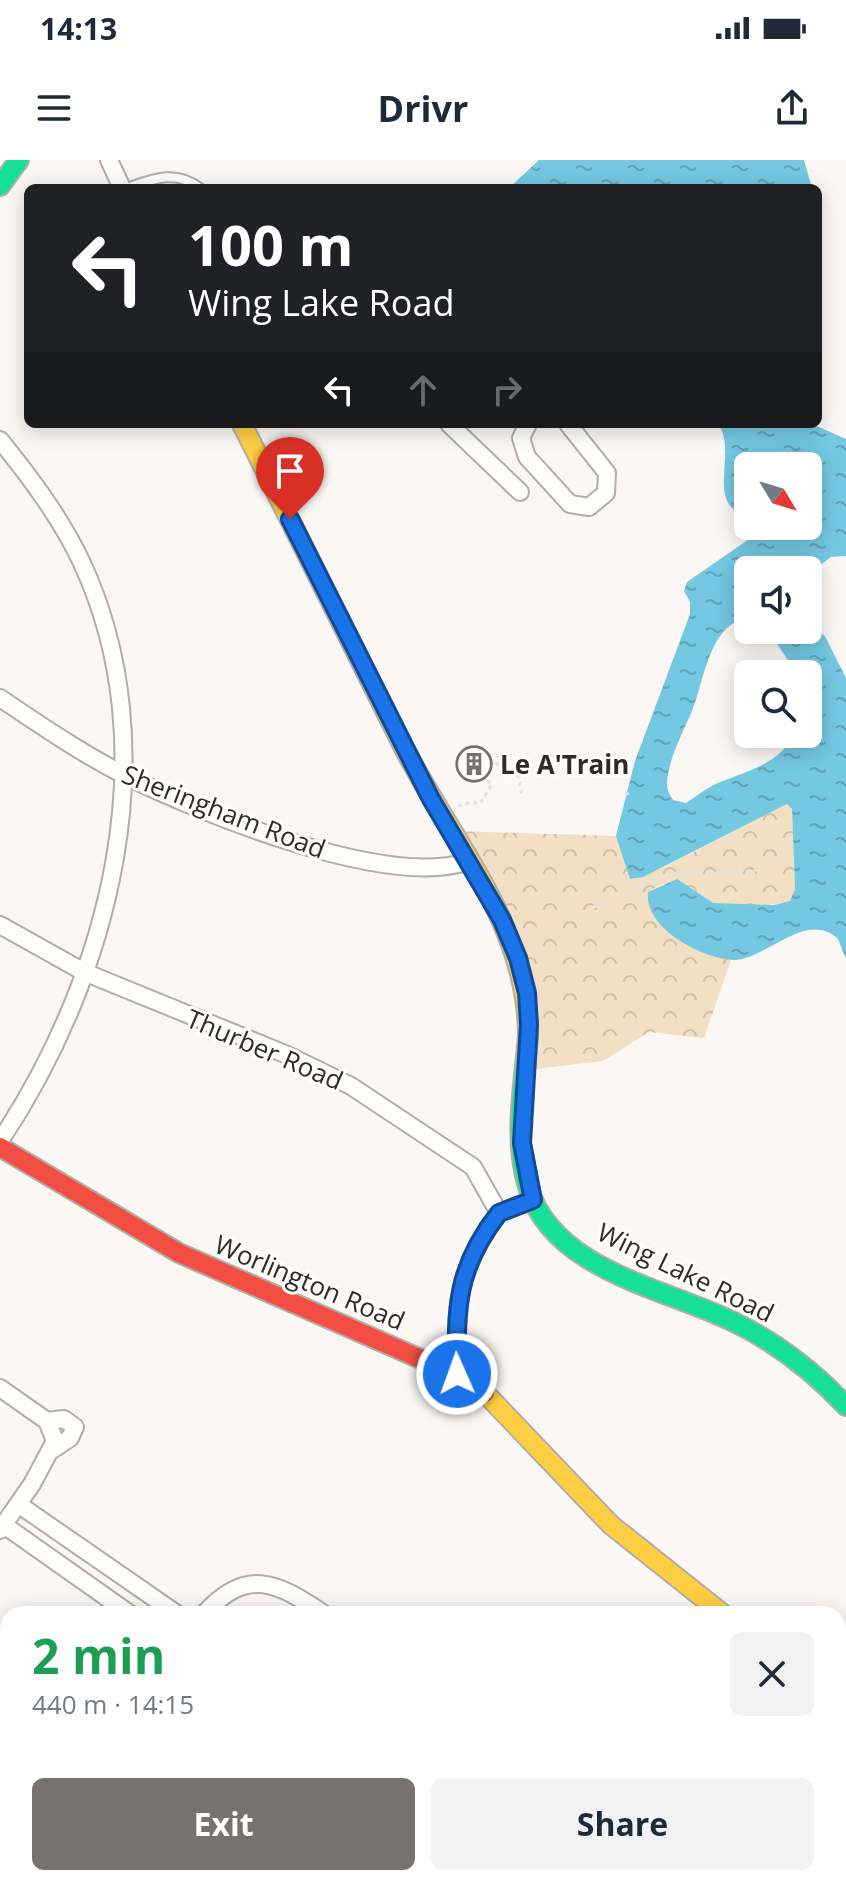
<!DOCTYPE html>
<html lang="en">
<head>
<meta charset="utf-8">
<style>
	:root { --surface:#fff; --page:#f2f2f3; --text:#1f2937; --muted:#747a83; --accent:#77726d }
	body { margin:0; font-family:"Open Sans",sans-serif; background:var(--page); color:var(--text); height:100vh; display:flex; flex-direction:column; font-size:30px; white-space:nowrap }
	* { box-sizing:border-box; margin:0 }
	p { font-size:26px; color:var(--muted) }
	.icon { flex:none; width:44px; height:44px; fill:none; stroke:currentColor; stroke-width:2; stroke-linecap:round; stroke-linejoin:round }
	.map { position:relative; flex:1; overflow:hidden }
	.sheet { position:absolute; left:0px; top:1446px; width:846px; height:280px; display:flex; flex-direction:column; background:var(--surface); border-radius:24px 24px 0 0; box-shadow:0 4px 20px #0003 }
	.sheet>* { flex:none }
	.top-card { position:absolute; left:24px; top:24px; width:798px; height:244px; border-radius:12px; box-shadow:0 4px 20px #0003; background:#202124; color:#fff; overflow:hidden }
	.needle { width:52px; rotate:128deg }
	.controls { position:absolute; left:734px; top:292px; display:grid; gap:16px }
	.controls a { display:grid; place-items:center; width:88px; height:88px; border-radius:12px; background:var(--surface); box-shadow:0 4px 20px #0003; font-size:40px }
	.pin { position:absolute; display:grid; place-items:center; width:68px; height:68px; color:#fff; margin:-82px -34px; border-radius:50% 50% 50% 0; rotate:-45deg; box-shadow:0 0 8px #0007 }
	.pin .icon { rotate:45deg }
	.me { position:absolute; width:88px; margin:-44px; rotate:358deg; stroke-linejoin:round; filter:drop-shadow(0 0 6px #0008) }
	.turn { display:flex; align-items:center; gap:28px; height:168px; padding:0 32px; font-size:36px }
	.turn .icon { width:104px; height:104px; stroke-width:2.5 }
	.turn b { display:block; font-size:56px; line-height:68px }
	.lanes { display:flex; align-items:center; height:76px; padding:0 32px; background:#0003; justify-content:center; gap:40px; direction:ltr }
	.lanes .off { opacity:.35 }
	.round { display:grid; place-items:center; flex:none; width:84px; height:84px; border-radius:12px; background:var(--page) }
	.head { display:flex; align-items:center; justify-content:space-between; height:136px; padding:0 32px }
	h1 { font-size:48px; font-weight:700; line-height:60px; color:#1e9e55 }
	.action { display:flex; gap:16px; margin-top:auto; padding:16px 32px }
	.action a { flex:1; height:92px; border-radius:12px; background:var(--accent); color:#fff; font-size:32px; font-weight:700; line-height:92px; text-align:center }
	.action a+a { background:var(--page); color:var(--text) }
	.status { display:flex; justify-content:space-between; align-items:center; height:56px; padding:0 40px; background:var(--surface); direction:ltr }
	.status svg { height:22px; fill:currentColor }
	header { display:flex; justify-content:space-between; align-items:center; height:104px; padding:0 32px; background:var(--surface); font-size:36px; font-weight:700 }
	.map>svg:first-child { display:block }
</style>
</head>
<body>
<div class="status"><b>14:13</b><svg viewBox="0 0 49 12"><path d="M0 12V9h3v3zM5 12V6h3v6zM10 12V3h3v9zM15 12V0h3v12zM26 1h20v11H26zM47 4h2v5h-2z"/></svg></div>
<header><svg class="icon" aria-label="menu" viewBox="0 0 24 24"><path d="M4 6h16M4 12h16M4 18h16"/></svg>Drivr<svg class="icon" aria-label="share" viewBox="0 0 24 24"><path d="M12 15V3M7 8l5-5 5 5M5 13v7h14v-7"/></svg></header>
<div class="map">
<svg width="846" height="1726" viewBox="0 0 846 1726">
	<defs>
		<pattern id="park-crowns" width="20" height="18" patternUnits="userSpaceOnUse" patternTransform="scale(2)"><rect width="20" height="18" fill="#f3dfc3"/><path d="M2 6a3 3 0 1 1 6 0M12 15a3 3 0 1 1 6 0" fill="none" stroke="#d1c0a7"/></pattern>
		<pattern id="water-ripples" width="26" height="14" patternUnits="userSpaceOnUse" patternTransform="scale(2)"><rect width="26" height="14" fill="#74c8e2"/><path d="M2 4q2-2 4 0t4 0M15 11q2-2 4 0t4 0" fill="none" stroke="#60a3b7"/></pattern>
	</defs>
	<rect width="100%" height="100%" fill="#faf7f4"/>
	<path fill="url(#park-crowns)" d="M 787,644 L 792,649 L 795,729 L 790,741 C 778,746 722,747 710,742 C 680,731 689,710 651,730 L 689,786 L 731,800 L 704,878 L 649,872 L 603,901 L 535,909 L 536,839 L 455,671 L 616,676 L 631,719 L 661,709 Z"/>
	<path fill="url(#water-ripples)" d="M 539,0 L 804,0 L 812,28 L 509,28 Z
		M 718,264 L 812,264 L 846,279 L 846,396 L 831,397 L 808,414 L 808,410 L 748,410 L 748,458 C 709,463 704,523 692,551 C 683,572 668,600 667,623 C 667,630 669,634 673,640 L 686,643 C 697,636 706,628 718,623 C 754,608 772,607 797,574 L 808,574 L 808,514 L 797,514 L 768,470 L 808,470 L 808,455 L 826,478 L 846,518 L 846,799 L 838,779 C 806,749 766,800 734,800 C 703,799 644,769 648,732 L 677,719 L 713,743 L 774,745 L 790,741 L 795,729 L 792,649 L 787,644 L 643,717 L 630,719 L 616,676 L 635,601 L 690,454 L 690,442 L 684,431 L 687,422 L 768,366 L 808,366 L 808,306 L 748,306 L 748,357 C 703,344 739,293 718,264 Z"/>
	<g fill="none" stroke-linecap="round" stroke-linejoin="round">
		<defs>
			<path id="lane" d="M 127,28 C 153,19 175,9 200,28"/>
			<path id="street" d="M 109,0 L 122,28
				M 449,264 L 520,332
				M 528,264 L 521,278 L 527,297 L 570,344 L 589,347 L 606,333 L 607,313 L 568,264
				M 0,280 C 30,317 60,357 81,401 C 169,588 110,816 0,981
				M 0,538 C 40,565 81,593 124,615 C 200,653 385,728 466,702
				M 0,765 L 84,812 L 285,894 L 351,926 L 473,1007 L 499,1053
				M 457,1214 C 456,1147 456,1109 499,1053 L 533,1040
				M 0,1228 L 47,1261 L 55,1281 L 32,1324 L 0,1370
				M 47,1261 L 64,1259 L 75,1267 L 70,1278 L 52,1290
				M 18,1344 L 177,1454
				M 4,1365 L 130,1454
				M 204,1454 C 247,1406 278,1423 324,1454
				M 838,1537 L 846,1543
				M 502,1726 L 506,1718
				M 815,1726 L 846,1718"/>
			<path id="fast" d="M 0,26 L 19,0
				M 528,876 C 524,925 513,978 528,1027 C 554,1113 671,1129 740,1165 C 781,1186 815,1213 846,1246"/>
			<path id="slow" d="M 242,264 C 297,372 350,482 405,590 C 454,684 528,766 528,876
				M 485,1233 L 611,1365 L 723,1454"/>
			<path id="jam" d="M 0,987 L 179,1093 L 471,1221 L 485,1233"/>
		</defs>
		<use href="#lane" stroke="#b1ada9" stroke-width="12"/>
		<use href="#street" stroke="#b1ada9" stroke-width="20"/>
		<use href="#fast" stroke="#b1ada9" stroke-width="22"/>
		<use href="#slow" stroke="#b1ada9" stroke-width="22"/>
		<use href="#jam" stroke="#b1ada9" stroke-width="22"/>
		<path stroke="#e3e3e1" stroke-width="3" stroke-dasharray="4 4" stroke-linecap="butt" d="M 489,599 L 519,617 L 522,636
			M 625,633 L 632,635
			M 458,646 L 471,642 L 480,644 L 492,624 L 484,619 L 494,602
			M 525,771 L 564,760 L 672,713 L 731,713 L 779,707"/>
		<use href="#lane" stroke="#fefefd" stroke-width="8"/>
		<use href="#street" stroke="#fefefd" stroke-width="16"/>
		<use href="#fast" stroke="#16e098" stroke-width="18"/>
		<use href="#slow" stroke="#ffcf43" stroke-width="18"/>
		<use href="#jam" stroke="#f24e42" stroke-width="18"/>
	</g>
	<g fill="none" stroke-linecap="round" stroke-linejoin="round">
		<defs>
			<path id="route" d="M 290,359 L 431,639 L 502,760 L 518,798 L 527,833 L 529,865 L 522,983 L 533,1040 L 499,1053 C 456,1108 456,1147 457,1214"/>
		</defs>
		<use href="#route" stroke="#114b97" stroke-width="20"/>
		<use href="#route" stroke="#1a73e8" stroke-width="14"/>
	</g>
	<defs>
		<symbol id="building-ring" viewBox="-11 -11 22 22"><circle r="9.5" fill="#fff" stroke="#77726d" stroke-width="1.5"/><path d="M-4-6H4V6H1V3H-1V6H-4ZM-2.5-4.3h1.7v1.8h-1.7ZM.8-4.3h1.7v1.8H.8ZM-2.5-1h1.7V.8h-1.7ZM.8-1h1.7V.8H.8Z" fill="#77726d"/></symbol>
	</defs>
	<g fill-rule="evenodd">
		<use href="#building-ring" x="454" y="584" width="40" height="40"/>
	</g>
	<g text-anchor="middle" dominant-baseline="central" stroke-width="6" stroke-linejoin="round" paint-order="stroke">
		<g font-size="26" font-weight="bold" fill="#302b25" stroke="#fff" text-anchor="start">
			<text x="500" y="604">Le A'Train</text>
		</g>
		<g font-size="26" fill="#302b25" stroke="#fff">
			<text transform="translate(224 651) rotate(21)">Sheringham Road</text>
			<text transform="translate(265 889) rotate(23)">Thurber Road</text>
			<text transform="translate(686 1112) rotate(26)">Wing Lake Road</text>
			<text transform="translate(310 1122) rotate(23)">Worlington Road</text>
		</g>
	</g>
</svg>
<div class="controls">
<a><svg class="needle" viewBox="-14 -14 28 28"><path d="M0-13l5 13h-10z" fill="#e53935"/><path d="M0 13l5-13h-10z" fill="#747a83"/></svg></a>
<a><svg class="icon" aria-label="sound" viewBox="0 0 24 24"><path d="M4 9h4l5-4v14l-5-4H4zM17 9q2 3 0 6"/></svg></a>
<a><svg class="icon" aria-label="search" viewBox="0 0 24 24"><circle cx="10" cy="10" r="6"/><path d="M15 15l6 6"/></svg></a>
</div>
<div class="pin" style="left:290px;top:359px;background:#d93025"><svg class="icon" aria-label="arrive" viewBox="0 0 24 24"><path d="M6 21V4h12l-3 4 3 4H6"/></svg></div>
<svg class="me" style="left:457px;top:1214px" viewBox="-20 -20 40 40"><circle r="17" fill="#1a73e8" stroke="#fff" stroke-width="3"/><path d="M0-11L8 9 0 5-8 9z" fill="#fff"/></svg>
<div class="top-card">
<div class="turn"><svg class="icon" aria-label="left" viewBox="0 0 24 24"><path d="M17 20v-9H6M10 6l-5 5 5 5"/></svg><div><b>100 m</b>Wing Lake Road</div></div>
<div class="lanes"><svg class="icon" aria-label="left" viewBox="0 0 24 24"><path d="M17 20v-9H6M10 6l-5 5 5 5"/></svg><svg class="icon off" aria-label="ahead" viewBox="0 0 24 24"><path d="M12 20V5M6 11l6-6 6 6"/></svg><svg class="icon off" aria-label="right" viewBox="0 0 24 24"><path d="M7 20v-9h11M14 6l5 5-5 5"/></svg></div>
</div>
<section class="sheet">
<div class="head"><div><h1>2 min</h1><p>440 m · 14:15</p></div><a class="round"><svg class="icon" aria-label="close" viewBox="0 0 24 24"><path d="M6 6l12 12M18 6L6 18"/></svg></a></div>
<div class="action"><a>Exit</a><a>Share</a></div>
</section>
</div>
</body>
</html>
